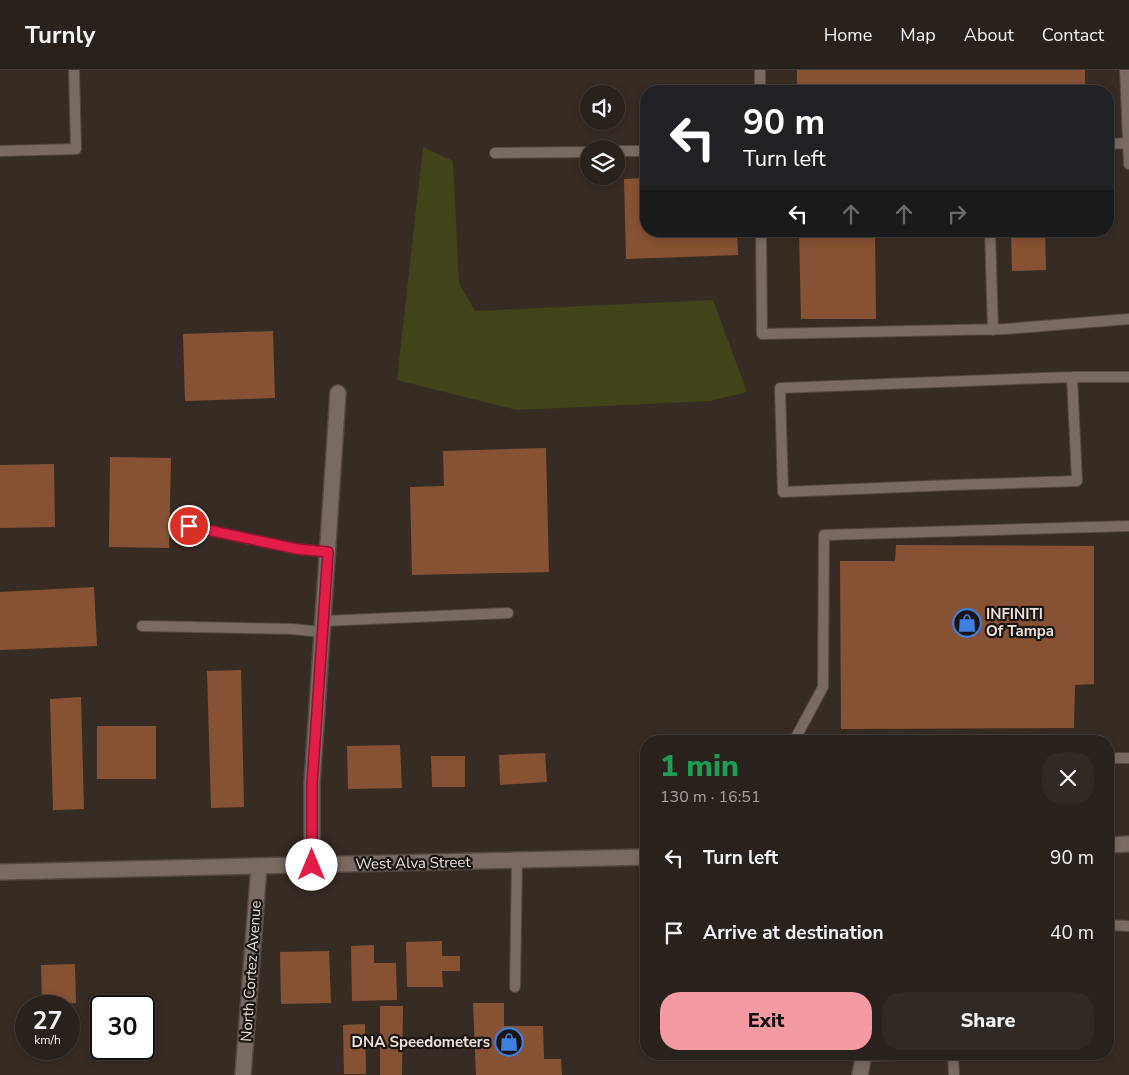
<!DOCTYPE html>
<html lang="en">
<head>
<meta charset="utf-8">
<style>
	:root { --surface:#29211b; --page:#312924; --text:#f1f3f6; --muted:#a5a3a3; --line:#453e3a; --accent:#f49aa3 }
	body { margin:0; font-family:"Nunito Sans",sans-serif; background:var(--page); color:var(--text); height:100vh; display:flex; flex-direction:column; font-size:19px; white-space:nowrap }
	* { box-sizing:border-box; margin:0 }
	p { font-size:16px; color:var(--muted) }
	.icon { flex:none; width:28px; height:28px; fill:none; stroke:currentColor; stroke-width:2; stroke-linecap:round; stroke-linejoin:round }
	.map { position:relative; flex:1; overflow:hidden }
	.side { position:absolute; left:640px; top:665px; width:474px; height:325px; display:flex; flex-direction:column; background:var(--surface); border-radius:20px; box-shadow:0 2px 8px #0003,0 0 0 1px var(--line) }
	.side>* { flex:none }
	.banner { position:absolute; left:640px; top:15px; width:474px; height:152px; border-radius:20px; box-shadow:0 2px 8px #0003,0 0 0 1px var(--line); background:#202124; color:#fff; overflow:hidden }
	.tools { position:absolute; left:580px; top:15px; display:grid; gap:10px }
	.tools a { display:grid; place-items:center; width:45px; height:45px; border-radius:50%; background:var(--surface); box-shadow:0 2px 8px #0003,0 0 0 1px var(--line); font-size:25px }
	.speed { position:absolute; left:15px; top:925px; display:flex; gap:10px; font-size:25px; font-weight:700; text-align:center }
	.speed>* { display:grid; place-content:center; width:65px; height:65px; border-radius:50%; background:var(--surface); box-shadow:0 2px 8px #0003,0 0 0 1px var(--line); line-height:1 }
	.speed small { font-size:12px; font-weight:400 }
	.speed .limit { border:2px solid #111; border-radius:8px; background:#fff; color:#111 }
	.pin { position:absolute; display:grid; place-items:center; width:42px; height:42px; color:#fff; margin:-21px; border:2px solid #fff; border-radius:50%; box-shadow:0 1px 5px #0007 }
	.me { position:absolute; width:55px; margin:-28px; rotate:0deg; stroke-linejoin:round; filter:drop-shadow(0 0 4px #0008) }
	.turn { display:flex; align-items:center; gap:18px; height:105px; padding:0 20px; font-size:22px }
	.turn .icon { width:65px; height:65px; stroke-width:2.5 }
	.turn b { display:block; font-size:35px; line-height:42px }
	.lanes { display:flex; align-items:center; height:48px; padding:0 20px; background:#0003; justify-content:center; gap:25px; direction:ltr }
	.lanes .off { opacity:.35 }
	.round { display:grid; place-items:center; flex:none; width:52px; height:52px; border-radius:20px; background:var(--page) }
	.head { display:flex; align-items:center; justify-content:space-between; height:85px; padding:0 20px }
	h1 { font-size:30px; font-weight:800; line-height:38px; color:#1e9e55 }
	.button { display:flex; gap:10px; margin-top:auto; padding:10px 20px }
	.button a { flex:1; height:58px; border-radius:20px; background:var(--accent); color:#111; font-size:20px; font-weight:800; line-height:58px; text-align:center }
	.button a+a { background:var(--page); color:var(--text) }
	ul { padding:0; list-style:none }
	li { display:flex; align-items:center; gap:15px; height:75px; padding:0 20px }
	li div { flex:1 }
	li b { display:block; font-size:19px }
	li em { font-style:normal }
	header { display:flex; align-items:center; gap:30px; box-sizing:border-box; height:70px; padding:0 25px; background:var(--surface); border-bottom:1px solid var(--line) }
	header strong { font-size:24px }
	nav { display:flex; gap:28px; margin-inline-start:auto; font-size:18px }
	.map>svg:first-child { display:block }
</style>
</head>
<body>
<header>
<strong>Turnly</strong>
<nav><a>Home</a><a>Map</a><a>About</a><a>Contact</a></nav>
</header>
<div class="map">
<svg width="1129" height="1005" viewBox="0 0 1129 1005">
	<rect width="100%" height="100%" fill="#372c24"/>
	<path fill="#404418" d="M 423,77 L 453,91 L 459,213 L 475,241 L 713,230 L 747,322 L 710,331 L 517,340 L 397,310 Z"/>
	<path fill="#875234" d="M 797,0 L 1085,0 L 1085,21 L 797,21 Z
		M 646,108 L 646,161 L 737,161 L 738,185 L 626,189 L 624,109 Z
		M 799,161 L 875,161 L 876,249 L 801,249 Z
		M 1011,161 L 1045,161 L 1046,200 L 1012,201 Z
		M 273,261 L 275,328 L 185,331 L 183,264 Z
		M 546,378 L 549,502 L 412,505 L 410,417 L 444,416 L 443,381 Z
		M 110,387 L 171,388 L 169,478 L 109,477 Z
		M 54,394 L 55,457 L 0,458 L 0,395 Z
		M 896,475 L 1094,476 L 1094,614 L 1075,615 L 1074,658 L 841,659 L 840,491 L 895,491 Z
		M 94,517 L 97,576 L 0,580 L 0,522 Z
		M 241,600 L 244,737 L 211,738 L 207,601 Z
		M 81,627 L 84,739 L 53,740 L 50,629 Z
		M 97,656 L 156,656 L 156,709 L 97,709 Z
		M 400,675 L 402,718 L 348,719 L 347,676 Z
		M 545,683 L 547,712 L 500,715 L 499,685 Z
		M 431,686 L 465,686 L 465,717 L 432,717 Z
		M 442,871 L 442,886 L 460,886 L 460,901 L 442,901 L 443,917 L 407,917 L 406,872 Z
		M 374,875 L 374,893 L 396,893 L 397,930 L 352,931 L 351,876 Z
		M 329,881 L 331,933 L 281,934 L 280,882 Z
		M 75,894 L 76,933 L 42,934 L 41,895 Z
		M 473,933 L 504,933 L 504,956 L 543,956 L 544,989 L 561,989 L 562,1005 L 476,1005 Z
		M 380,936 L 403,936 L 402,1005 L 380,1005 Z
		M 365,954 L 366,1004 L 344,1004 L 343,955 Z"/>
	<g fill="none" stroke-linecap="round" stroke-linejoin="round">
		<defs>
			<path id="lane" d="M 760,0 L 760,21
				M 1125,0 L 1129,94
				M 1108,74 L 1128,73
				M 0,81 L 76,79 L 74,0
				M 616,81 L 646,81
				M 495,83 L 589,82
				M 761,161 L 762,264 L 1005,259 L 1129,249
				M 990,161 L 993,260
				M 1072,307 L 1077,411 L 952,415 L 783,422 L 780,318 L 1072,307 L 1129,307
				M 189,456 L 297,479 L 327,482
				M 323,551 L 508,543
				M 142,556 L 292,559 L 322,562
				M 794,671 L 823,617 L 824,465 L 1129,456
				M 1108,688 L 1129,688
				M 1108,855 L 1129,856
				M 515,917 L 517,790
				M 953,984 L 954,1005
				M 864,986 L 938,984"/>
			<path id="street" d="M 1108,775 L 1129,774
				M 312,795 L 312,714 L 338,323
				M 0,802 L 646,787
				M 243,1005 L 259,796
				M 860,1005 L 864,984"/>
		</defs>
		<use href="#lane" stroke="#534a43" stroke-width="12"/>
		<use href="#street" stroke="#534a43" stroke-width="18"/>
		<use href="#lane" stroke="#796b62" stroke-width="10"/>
		<use href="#street" stroke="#796b62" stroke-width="15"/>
	</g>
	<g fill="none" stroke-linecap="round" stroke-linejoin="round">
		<defs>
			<path id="route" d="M 189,456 L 297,479 L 328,482 L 312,714 L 312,795"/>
		</defs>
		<use href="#route" stroke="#92132f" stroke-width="12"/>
		<use href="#route" stroke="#e11d48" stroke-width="9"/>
	</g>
	<defs>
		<symbol id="shop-ring" viewBox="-11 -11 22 22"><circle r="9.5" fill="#1b1512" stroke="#3f7fe0" stroke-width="1.5"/><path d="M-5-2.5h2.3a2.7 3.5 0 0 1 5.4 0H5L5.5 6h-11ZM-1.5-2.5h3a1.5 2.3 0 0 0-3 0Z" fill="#3f7fe0"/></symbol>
	</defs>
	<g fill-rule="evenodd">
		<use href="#shop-ring" x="951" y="537" width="32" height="32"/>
		<use href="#shop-ring" x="493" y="956" width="32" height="32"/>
	</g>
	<g text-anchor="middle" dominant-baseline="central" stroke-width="4.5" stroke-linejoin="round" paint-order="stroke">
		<g font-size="15" font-weight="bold" fill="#ebe3de" stroke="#1b1512" text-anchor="start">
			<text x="986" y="544">INFINITI<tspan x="986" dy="17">Of Tampa</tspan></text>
			<text x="490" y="972" text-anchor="end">DNA Speedometers</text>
		</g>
		<g font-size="15" fill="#ebe3de" stroke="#1b1512">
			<text transform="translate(413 793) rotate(-1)">West Alva Street</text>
			<text transform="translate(251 901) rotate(-86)">North Cortez Avenue</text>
		</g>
	</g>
</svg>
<div class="tools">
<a><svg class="icon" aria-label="sound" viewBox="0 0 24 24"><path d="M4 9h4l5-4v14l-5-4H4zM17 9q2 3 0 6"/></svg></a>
<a><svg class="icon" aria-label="layers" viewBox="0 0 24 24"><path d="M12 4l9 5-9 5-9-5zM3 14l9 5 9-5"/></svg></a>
</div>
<div class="speed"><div>27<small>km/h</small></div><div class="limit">30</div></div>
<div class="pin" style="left:189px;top:456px;background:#d93025"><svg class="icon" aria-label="arrive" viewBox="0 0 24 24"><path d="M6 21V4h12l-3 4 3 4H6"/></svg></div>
<svg class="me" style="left:312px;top:795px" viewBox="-20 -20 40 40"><circle r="19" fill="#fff"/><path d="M0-13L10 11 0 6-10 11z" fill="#e11d48"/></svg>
<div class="banner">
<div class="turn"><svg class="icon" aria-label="left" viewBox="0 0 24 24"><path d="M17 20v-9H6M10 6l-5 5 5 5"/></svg><div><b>90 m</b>Turn left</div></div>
<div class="lanes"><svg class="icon" aria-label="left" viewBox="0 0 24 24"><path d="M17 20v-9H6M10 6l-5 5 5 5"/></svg><svg class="icon off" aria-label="ahead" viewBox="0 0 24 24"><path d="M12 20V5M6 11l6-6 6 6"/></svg><svg class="icon off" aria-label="ahead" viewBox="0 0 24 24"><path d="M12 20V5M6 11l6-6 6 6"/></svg><svg class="icon off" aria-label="right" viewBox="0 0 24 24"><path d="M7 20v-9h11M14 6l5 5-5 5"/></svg></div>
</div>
<section class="side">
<div class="head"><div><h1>1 min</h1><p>130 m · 16:51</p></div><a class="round"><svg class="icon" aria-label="close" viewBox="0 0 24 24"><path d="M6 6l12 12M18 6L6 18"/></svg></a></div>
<ul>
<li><svg class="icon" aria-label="left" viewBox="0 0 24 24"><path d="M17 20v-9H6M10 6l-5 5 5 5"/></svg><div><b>Turn left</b></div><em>90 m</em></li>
<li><svg class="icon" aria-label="arrive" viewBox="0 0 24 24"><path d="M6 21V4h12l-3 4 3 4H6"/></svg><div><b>Arrive at destination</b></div><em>40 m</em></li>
</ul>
<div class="button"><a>Exit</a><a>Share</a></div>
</section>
</div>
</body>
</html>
